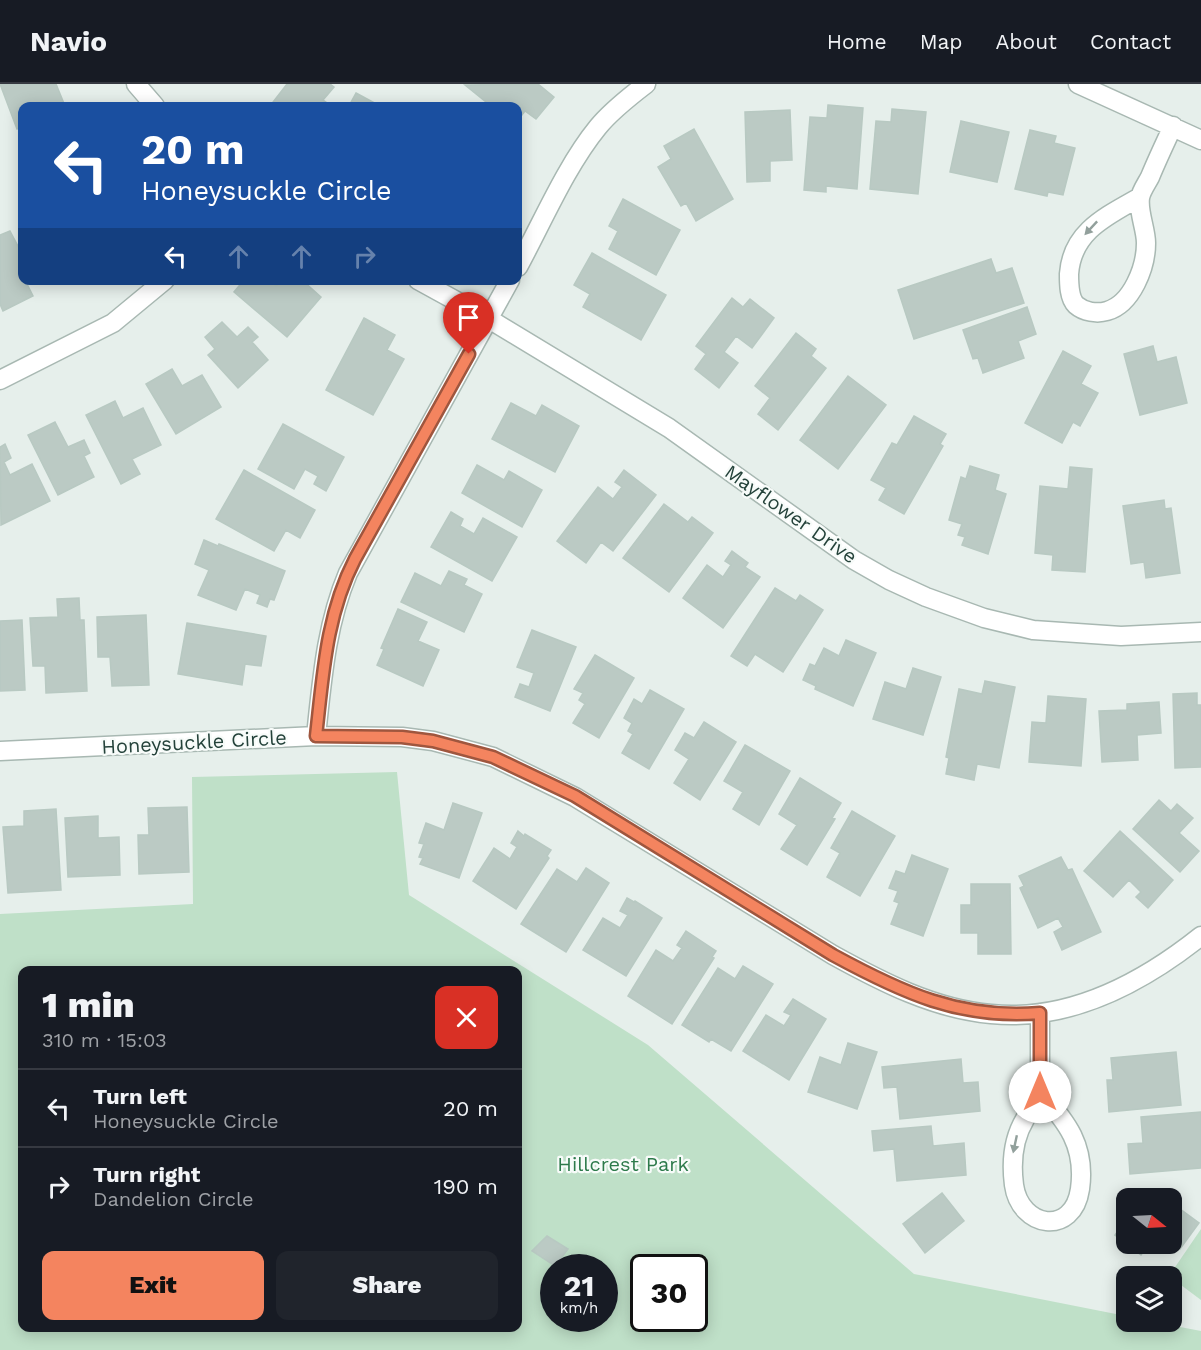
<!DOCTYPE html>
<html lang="en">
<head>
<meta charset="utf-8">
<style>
	:root { --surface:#171b24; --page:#20242c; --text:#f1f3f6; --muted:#9ea1a6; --line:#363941; --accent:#f4845f }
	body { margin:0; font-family:"Work Sans",sans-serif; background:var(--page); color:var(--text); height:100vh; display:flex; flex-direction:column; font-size:22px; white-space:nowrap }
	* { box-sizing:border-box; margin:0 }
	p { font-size:20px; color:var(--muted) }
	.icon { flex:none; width:33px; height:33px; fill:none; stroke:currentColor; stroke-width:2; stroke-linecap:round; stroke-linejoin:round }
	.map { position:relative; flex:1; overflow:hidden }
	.details { position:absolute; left:18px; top:882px; width:504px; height:366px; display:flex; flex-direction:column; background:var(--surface); border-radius:12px; box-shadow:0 3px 15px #0003 }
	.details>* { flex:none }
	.hud { position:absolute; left:18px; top:18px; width:504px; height:183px; border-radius:12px; box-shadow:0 3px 15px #0003; background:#1a4fa0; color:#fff; overflow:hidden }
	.needle { width:39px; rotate:108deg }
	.tools { position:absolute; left:1116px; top:1104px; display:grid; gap:12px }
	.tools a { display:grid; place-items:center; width:66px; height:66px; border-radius:12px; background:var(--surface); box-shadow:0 3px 15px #0003; font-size:30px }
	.speed { position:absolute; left:540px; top:1170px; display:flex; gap:12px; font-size:30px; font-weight:700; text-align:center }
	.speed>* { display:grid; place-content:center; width:78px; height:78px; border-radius:50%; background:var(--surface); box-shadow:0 3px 15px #0003; line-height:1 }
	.speed small { font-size:15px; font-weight:400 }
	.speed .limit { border:3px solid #111; border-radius:9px; background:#fff; color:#111 }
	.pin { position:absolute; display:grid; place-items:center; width:51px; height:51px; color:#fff; margin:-62px -26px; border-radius:50% 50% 50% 0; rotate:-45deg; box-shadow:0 0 6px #0007 }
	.pin .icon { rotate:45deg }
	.me { position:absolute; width:66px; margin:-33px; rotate:0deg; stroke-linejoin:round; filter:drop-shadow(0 0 4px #0008) }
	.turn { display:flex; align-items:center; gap:21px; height:126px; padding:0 24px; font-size:27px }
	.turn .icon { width:78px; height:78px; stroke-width:2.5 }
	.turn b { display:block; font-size:42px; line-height:51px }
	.lanes { display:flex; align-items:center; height:57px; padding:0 24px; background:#0003; justify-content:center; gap:30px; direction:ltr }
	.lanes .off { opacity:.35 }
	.round { display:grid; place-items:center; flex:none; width:63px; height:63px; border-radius:12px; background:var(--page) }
	.headline { display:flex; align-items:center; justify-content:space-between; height:102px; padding:0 24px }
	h1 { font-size:36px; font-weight:800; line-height:45px }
	.primary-button { display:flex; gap:12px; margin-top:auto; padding:12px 24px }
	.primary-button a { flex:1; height:69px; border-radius:12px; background:var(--accent); color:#111; font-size:24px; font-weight:800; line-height:69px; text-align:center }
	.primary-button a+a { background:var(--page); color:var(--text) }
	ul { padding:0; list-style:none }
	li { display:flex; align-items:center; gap:18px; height:78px; padding:0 24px; border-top:2px solid var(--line) }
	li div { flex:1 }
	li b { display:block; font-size:22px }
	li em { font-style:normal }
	header { display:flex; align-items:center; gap:36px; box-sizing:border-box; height:84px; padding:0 30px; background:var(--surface); border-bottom:2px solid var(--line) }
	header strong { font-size:28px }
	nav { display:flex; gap:33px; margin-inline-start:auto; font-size:21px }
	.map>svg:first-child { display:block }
</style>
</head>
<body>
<header>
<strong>Navio</strong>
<nav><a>Home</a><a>Map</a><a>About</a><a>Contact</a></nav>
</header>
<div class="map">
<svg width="1201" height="1266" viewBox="0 0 1201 1266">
	<rect width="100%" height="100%" fill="#e6efeb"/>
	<path fill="#bfe0c8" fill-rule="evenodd" d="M 397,688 L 409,811 L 648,961 L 914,1190 L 1126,1232 L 1126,1238 L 1154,1238 L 1201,1247 L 1201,1266 L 0,1266 L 0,830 L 193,820 L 192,693 ZM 22,886 L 518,886 L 518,1244 L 22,1244 ZM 554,1184 L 604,1184 L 604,1234 L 554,1234 ZM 644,1184 L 694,1184 L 694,1234 L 644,1234 Z
		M 1201,1145 L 1201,1216 L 1169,1192 Z"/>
	<path fill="#bbcac4" stroke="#b8c9c2" stroke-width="1.5" d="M 0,0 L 56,0 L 65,22 L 22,22 L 22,43 L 17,45 Z
		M 287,0 L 330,0 L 334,3 L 323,16 L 330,21 L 328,22 L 270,22 Z
		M 538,0 L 554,13 L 536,35 L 525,27 L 518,36 L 518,22 L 491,22 L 465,1 Z
		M 356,9 L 380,22 L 349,22 Z
		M 828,21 L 863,24 L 857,105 L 826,102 L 826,108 L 804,106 L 810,33 L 827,34 Z
		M 892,25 L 926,28 L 918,110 L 870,105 L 876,37 L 891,38 Z
		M 790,26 L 792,76 L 770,77 L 770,97 L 747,98 L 745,28 Z
		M 961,37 L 1009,48 L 997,98 L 950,88 Z
		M 694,45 L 733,115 L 696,137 L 686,119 L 681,122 L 658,83 L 671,75 L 664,62 Z
		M 1030,46 L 1056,52 L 1054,59 L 1075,64 L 1063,111 L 1048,108 L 1047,112 L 1015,105 Z
		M 623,115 L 680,146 L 656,191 L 609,165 L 618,147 L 609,142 Z
		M 10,147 L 19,164 L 22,162 L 22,185 L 20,186 L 22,196 L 25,196 L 33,212 L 3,227 L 0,220 L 0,151 Z
		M 592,169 L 666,211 L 641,256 L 583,223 L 590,210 L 574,201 Z
		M 991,175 L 996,189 L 1012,184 L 1024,219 L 914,255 L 898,206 Z
		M 244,196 L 269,196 L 276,202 L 281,196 L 302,196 L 321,213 L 287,253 L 234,208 Z
		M 732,214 L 743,223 L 750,215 L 774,234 L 752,264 L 736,252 L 724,268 L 738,279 L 719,304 L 695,285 L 706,270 L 696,262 Z
		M 1027,223 L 1036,250 L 1018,257 L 1024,274 L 983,289 L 978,274 L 973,275 L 963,246 Z
		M 364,234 L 395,251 L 387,266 L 404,275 L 373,331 L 326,306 Z
		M 222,238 L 237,253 L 248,243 L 258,253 L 252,258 L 268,276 L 238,304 L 208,271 L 215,265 L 205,253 Z
		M 796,249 L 816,265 L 811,272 L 826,284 L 778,346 L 758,330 L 770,314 L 755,302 Z
		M 1153,262 L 1157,278 L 1176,273 L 1187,319 L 1140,331 L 1124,270 Z
		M 1063,267 L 1091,282 L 1081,300 L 1098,309 L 1080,342 L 1073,338 L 1062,359 L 1025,339 Z
		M 172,285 L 182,302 L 202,291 L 221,323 L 176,350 L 146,300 Z
		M 848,292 L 886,321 L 838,385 L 800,356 Z
		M 115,317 L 123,334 L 143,324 L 161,361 L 132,375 L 140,390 L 121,400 L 86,331 Z
		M 511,319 L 536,332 L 542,321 L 579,342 L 555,388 L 492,355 Z
		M 914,332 L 946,350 L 940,360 L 943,362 L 904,430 L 879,416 L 886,404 L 871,396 L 892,359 L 897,361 Z
		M 55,338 L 68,363 L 84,356 L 90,369 L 84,372 L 94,393 L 58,411 L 28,351 Z
		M 283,340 L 344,373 L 326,407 L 314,400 L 318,392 L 305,385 L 294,405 L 258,385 Z
		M 5,360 L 11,374 L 4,378 L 10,391 L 32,380 L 50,417 L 1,441 L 0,363 Z
		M 477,381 L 504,396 L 509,387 L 542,406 L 522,443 L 462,409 Z
		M 970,382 L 999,391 L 995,406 L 1006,410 L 988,470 L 962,461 L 965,453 L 958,451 L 962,440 L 949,436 L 961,393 L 966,395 Z
		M 1070,383 L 1092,385 L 1085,488 L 1052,486 L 1053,471 L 1035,469 L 1040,402 L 1068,405 Z
		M 244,386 L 315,426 L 300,454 L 286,446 L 274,467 L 216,435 Z
		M 624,386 L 656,411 L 613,467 L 601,458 L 586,479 L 557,457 L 598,403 L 613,415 L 622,403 L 615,398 Z
		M 1164,416 L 1165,425 L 1171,424 L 1180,489 L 1146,494 L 1144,478 L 1131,480 L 1123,422 Z
		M 664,420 L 688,438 L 692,433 L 713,449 L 669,508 L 623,474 Z
		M 451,428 L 463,435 L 460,442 L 474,450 L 483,434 L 517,453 L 492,497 L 431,463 Z
		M 204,456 L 218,462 L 219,460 L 285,487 L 274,516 L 270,515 L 267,523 L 257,519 L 260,511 L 245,505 L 236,526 L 198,511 L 209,486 L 195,480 Z
		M 732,467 L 748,479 L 745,483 L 760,493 L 723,544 L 683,514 L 707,481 L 723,493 L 731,481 L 725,477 Z
		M 449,487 L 467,495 L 464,501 L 482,510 L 464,548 L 401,518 L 415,489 L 441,502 Z
		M 775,504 L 796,517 L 800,511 L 823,526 L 783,588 L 755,570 L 747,582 L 731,572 Z
		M 79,514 L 80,536 L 84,536 L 87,607 L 46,609 L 45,582 L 33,582 L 30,534 L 58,533 L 57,515 Z
		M 398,525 L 427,538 L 418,557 L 439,566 L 423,602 L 377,581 L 384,565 L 381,564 Z
		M 146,531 L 149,601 L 112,602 L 110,573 L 98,573 L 97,533 Z
		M 22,536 L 25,606 L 0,607 L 0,537 Z
		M 187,539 L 266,552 L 261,582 L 245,580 L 242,601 L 178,590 Z
		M 532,546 L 576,563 L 550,627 L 515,613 L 520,600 L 529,603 L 534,589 L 517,583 Z
		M 846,556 L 876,569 L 853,622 L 815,605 L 816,602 L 803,596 L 810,580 L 815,582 L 824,564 L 839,572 Z
		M 595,571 L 634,594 L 599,654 L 573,639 L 585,620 L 579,616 L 583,609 L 574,605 Z
		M 913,584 L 941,593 L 923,651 L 873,635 L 885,598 L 906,605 Z
		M 985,597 L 1015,603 L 999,684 L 977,680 L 974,696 L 946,690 L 949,674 L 946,673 L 959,605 L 982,610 Z
		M 650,606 L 684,625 L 649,685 L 622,669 L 633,650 L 628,647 L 632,639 L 624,634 L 634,615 L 642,620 Z
		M 1197,609 L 1197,621 L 1201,621 L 1201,683 L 1175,684 L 1173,610 Z
		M 1048,612 L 1086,615 L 1081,682 L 1029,678 L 1032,638 L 1046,639 Z
		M 1159,618 L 1161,649 L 1137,651 L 1138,676 L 1102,678 L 1099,627 L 1127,626 L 1127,620 Z
		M 704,638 L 736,658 L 700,716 L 674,699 L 689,675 L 675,666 L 685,649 L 694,654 Z
		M 745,661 L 790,687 L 759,741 L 733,725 L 743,708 L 724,697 Z
		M 800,694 L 841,719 L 832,734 L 835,735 L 807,781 L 781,765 L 797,741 L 779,730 Z
		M 1159,716 L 1171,727 L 1177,720 L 1193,734 L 1179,749 L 1199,767 L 1180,788 L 1133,745 Z
		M 453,719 L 482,729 L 459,794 L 420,780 L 423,774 L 419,773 L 424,760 L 419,759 L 426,739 L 444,746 Z
		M 187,723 L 189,788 L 139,790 L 138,751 L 149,751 L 148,724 Z
		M 56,725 L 61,806 L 8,809 L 3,743 L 24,742 L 24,727 Z
		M 852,727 L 895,752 L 860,812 L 827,793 L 840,769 L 831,764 Z
		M 98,732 L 98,754 L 119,753 L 120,791 L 68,793 L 65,734 Z
		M 518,747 L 524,752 L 525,750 L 551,766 L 547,772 L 549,774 L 516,825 L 473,797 L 494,764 L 510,775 L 517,763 L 511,759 Z
		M 1120,747 L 1173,796 L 1148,824 L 1136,813 L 1141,808 L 1129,796 L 1113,813 L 1084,787 Z
		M 912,771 L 948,785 L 923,852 L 891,840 L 899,819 L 894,817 L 898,807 L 889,804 L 896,787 L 905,790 Z
		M 1061,773 L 1068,786 L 1072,785 L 1101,848 L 1062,866 L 1054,848 L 1063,843 L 1058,834 L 1038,844 L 1020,804 L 1024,802 L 1019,792 Z
		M 586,784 L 609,799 L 566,868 L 521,840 L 557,785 L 577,798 Z
		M 971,800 L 1010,800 L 1011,870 L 978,870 L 978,849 L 961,849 L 961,821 L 971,821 Z
		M 627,814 L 634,818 L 635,817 L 662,834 L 626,892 L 583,866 L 603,834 L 620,844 L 628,831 L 620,827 Z
		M 686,847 L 716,867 L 712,873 L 714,874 L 672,940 L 628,912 L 656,866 L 673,877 L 682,864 L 677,861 Z
		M 743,882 L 773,900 L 731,967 L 711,955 L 709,958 L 682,941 L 718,884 L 735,895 Z
		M 793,915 L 826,935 L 789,996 L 743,967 L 766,931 L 784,942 L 791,931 L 784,928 Z
		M 848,959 L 877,968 L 857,1025 L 808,1008 L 820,973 L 841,981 Z
		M 1176,968 L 1181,1021 L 1109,1028 L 1107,996 L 1113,996 L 1111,974 Z
		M 961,975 L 963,999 L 978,998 L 980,1027 L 900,1035 L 897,1003 L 884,1004 L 882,983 Z
		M 1201,1028 L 1201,1084 L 1130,1090 L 1128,1060 L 1143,1059 L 1141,1033 Z
		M 931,1042 L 933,1062 L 964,1059 L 966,1091 L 897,1097 L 894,1065 L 874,1067 L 872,1047 Z
		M 1157,1108 L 1166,1114 L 1152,1114 Z
		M 942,1109 L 964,1137 L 925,1169 L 903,1140 Z
		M 1172,1119 L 1199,1139 L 1180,1165 L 1172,1159 Z
		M 1126,1135 L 1126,1160 L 1149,1160 L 1141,1171 L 1115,1151 Z
		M 547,1152 L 568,1165 L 555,1182 L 532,1167 Z"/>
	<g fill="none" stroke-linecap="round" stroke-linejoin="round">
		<defs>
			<path id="minor" d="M 136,0 L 155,22
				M 1078,0 L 1201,56
				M 1140,113 C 1107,132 1072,147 1069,190 C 1069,200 1069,214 1076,221 C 1084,228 1097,230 1107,227 C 1132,220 1146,183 1146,159 C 1146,145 1138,128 1140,114 C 1141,107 1147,99 1150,93 C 1157,76 1165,59 1173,42
				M 518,183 C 542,139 566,82 598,43 C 611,27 629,13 646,0
				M 418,196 L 489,235 L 669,344 L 854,476 L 889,496 L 926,513 L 984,534 L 1033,546 L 1121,552 L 1201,548
				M 0,296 L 113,239 L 165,196
				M 316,652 C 322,596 326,541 348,489 L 510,196
				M 0,667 L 316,652 L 402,653 L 433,657 L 493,673 L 575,713 L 833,871 C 882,898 934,925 991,930 C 1069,938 1142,899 1201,852
				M 1040,929 C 1040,947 1040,965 1040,984 C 1040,991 1041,1000 1040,1007 C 1038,1016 1029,1026 1025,1035 C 1013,1055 1011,1078 1014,1101 C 1020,1144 1073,1153 1080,1105 C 1086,1062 1067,1038 1040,1008"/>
		</defs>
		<use href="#minor" stroke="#a8b8b2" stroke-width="21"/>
		<use href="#minor" stroke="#fff" stroke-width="18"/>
	</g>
	<defs><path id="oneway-solid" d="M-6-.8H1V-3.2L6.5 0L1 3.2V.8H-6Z" transform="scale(1.5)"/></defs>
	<g fill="#92a09c">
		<use href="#oneway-solid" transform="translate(1091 144) rotate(133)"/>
		<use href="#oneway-solid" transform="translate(1015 1060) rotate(102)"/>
	</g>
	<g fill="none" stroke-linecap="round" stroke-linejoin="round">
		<defs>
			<path id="route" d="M 469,270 L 355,475 C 326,531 323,591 316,652 L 402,653 L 433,657 L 493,673 L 575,712 L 833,871 C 901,908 960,936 1040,929 L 1040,1008"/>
		</defs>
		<use href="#route" stroke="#9f563e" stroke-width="15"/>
		<use href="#route" stroke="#f4845f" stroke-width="10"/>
	</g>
	<g text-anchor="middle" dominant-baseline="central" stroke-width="4.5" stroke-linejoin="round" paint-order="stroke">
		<g font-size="20" fill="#24423a" stroke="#f7fbf9">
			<text transform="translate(791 430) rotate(35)">Mayflower Drive</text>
			<text transform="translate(194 658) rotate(-3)">Honeysuckle Circle</text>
		</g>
		<g font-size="20" fill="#2d7a4b" stroke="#f7fbf9">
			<text x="623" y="1080">Hillcrest Park</text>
		</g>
	</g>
</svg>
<div class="tools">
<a><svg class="needle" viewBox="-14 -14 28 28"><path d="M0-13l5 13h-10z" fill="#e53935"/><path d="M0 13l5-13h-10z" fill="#9ea1a6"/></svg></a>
<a><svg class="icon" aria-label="layers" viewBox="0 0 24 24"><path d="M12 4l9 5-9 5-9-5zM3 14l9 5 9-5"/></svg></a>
</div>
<div class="speed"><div>21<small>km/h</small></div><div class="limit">30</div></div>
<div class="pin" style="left:469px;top:270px;background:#d93025"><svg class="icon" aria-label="arrive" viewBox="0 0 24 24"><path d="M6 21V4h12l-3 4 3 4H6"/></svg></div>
<svg class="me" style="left:1040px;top:1008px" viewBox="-20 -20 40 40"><circle r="19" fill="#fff"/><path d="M0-13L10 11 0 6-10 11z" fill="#f4845f"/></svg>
<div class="hud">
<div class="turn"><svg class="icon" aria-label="left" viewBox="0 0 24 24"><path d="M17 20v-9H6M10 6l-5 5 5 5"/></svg><div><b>20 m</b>Honeysuckle Circle</div></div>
<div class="lanes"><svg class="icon" aria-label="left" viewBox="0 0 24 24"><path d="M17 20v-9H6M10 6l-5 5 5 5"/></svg><svg class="icon off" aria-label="ahead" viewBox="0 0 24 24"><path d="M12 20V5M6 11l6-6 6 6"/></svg><svg class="icon off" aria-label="ahead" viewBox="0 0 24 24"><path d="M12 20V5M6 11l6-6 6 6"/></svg><svg class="icon off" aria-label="right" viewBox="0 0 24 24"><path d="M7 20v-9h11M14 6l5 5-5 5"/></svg></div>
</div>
<section class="details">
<div class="headline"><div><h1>1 min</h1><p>310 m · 15:03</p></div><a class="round" style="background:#d93025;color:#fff"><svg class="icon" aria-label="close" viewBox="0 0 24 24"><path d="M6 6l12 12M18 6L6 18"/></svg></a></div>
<ul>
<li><svg class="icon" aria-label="left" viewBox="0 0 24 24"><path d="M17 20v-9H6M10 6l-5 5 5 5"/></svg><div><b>Turn left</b><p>Honeysuckle Circle</p></div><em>20 m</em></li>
<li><svg class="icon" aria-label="right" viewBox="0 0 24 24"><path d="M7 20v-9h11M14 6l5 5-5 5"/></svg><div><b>Turn right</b><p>Dandelion Circle</p></div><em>190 m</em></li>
</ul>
<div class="primary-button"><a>Exit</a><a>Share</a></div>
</section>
</div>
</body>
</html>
